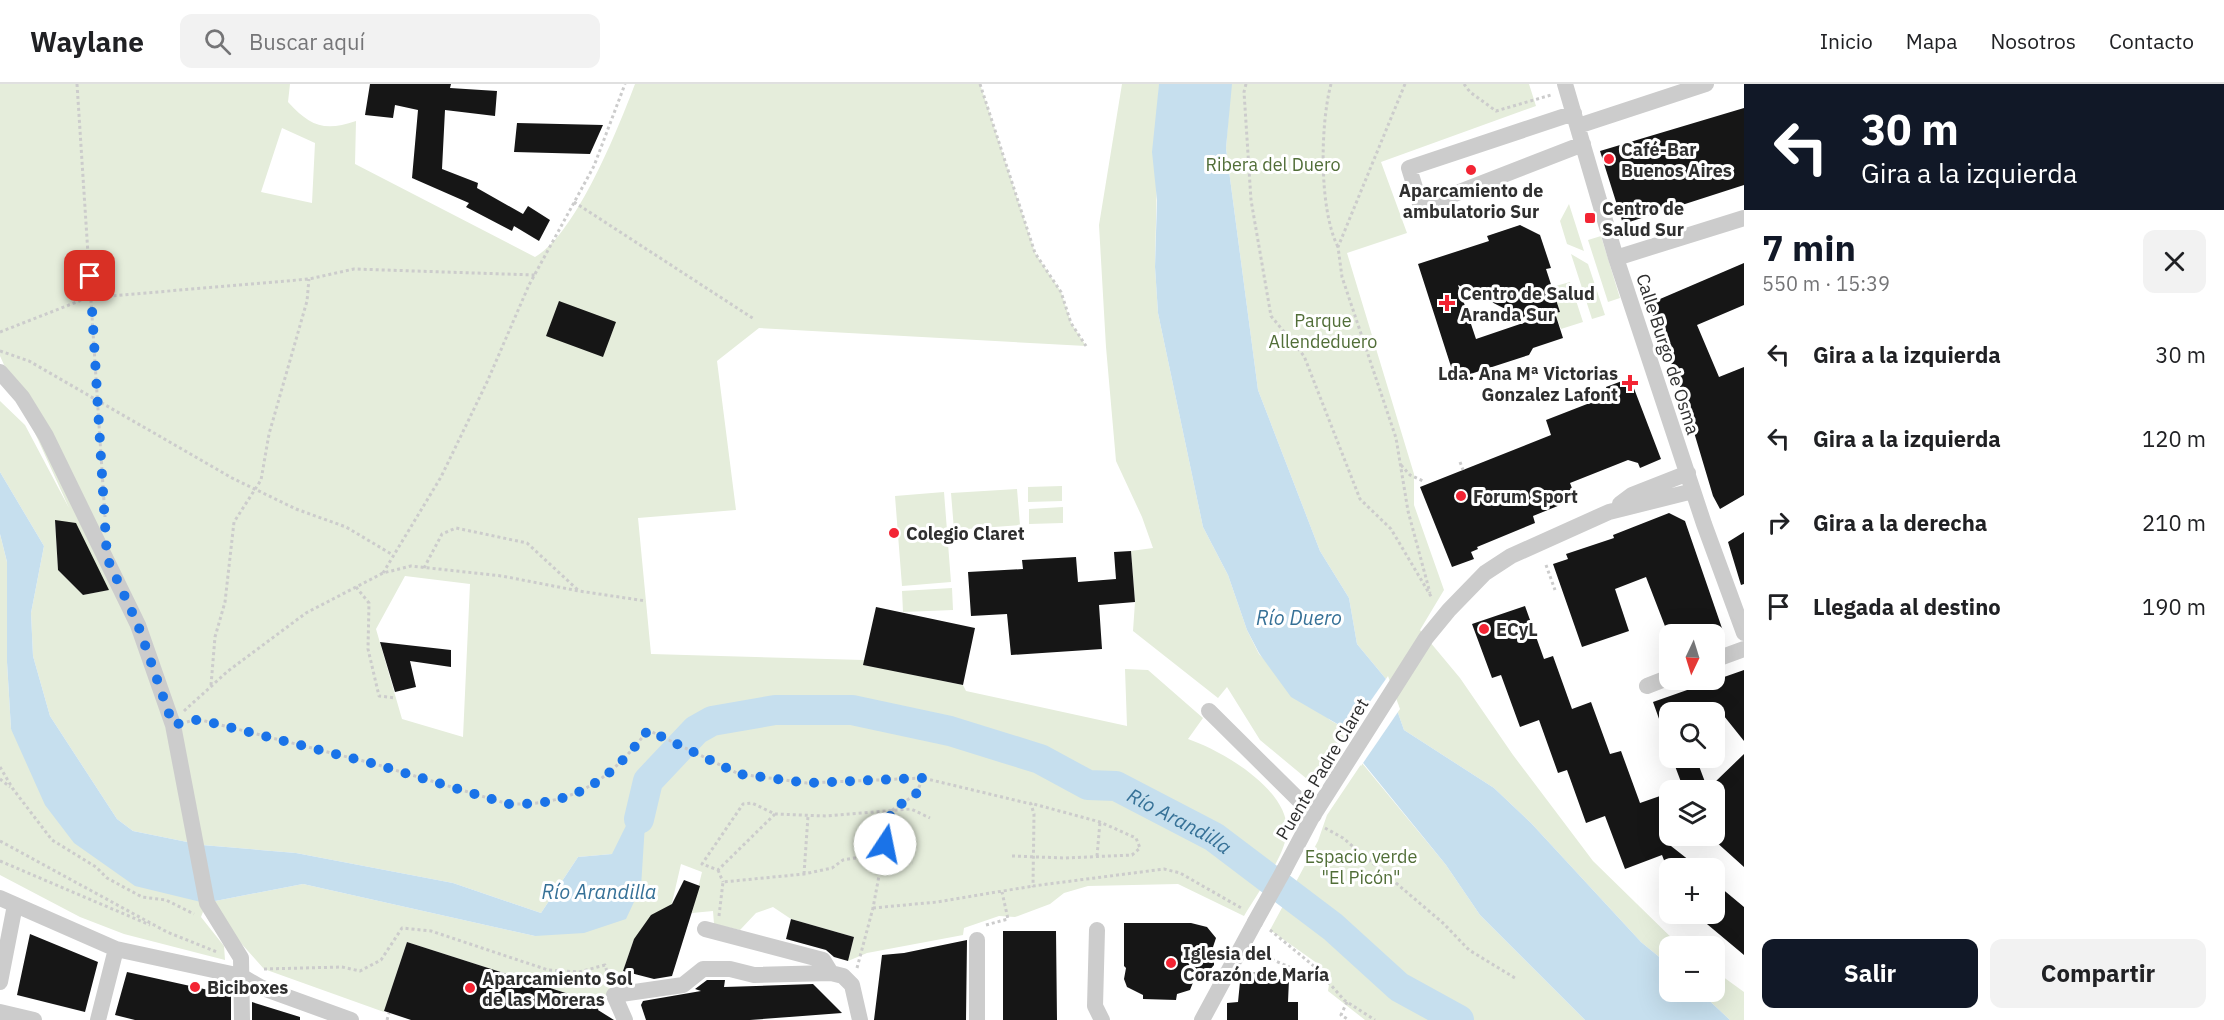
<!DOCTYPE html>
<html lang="es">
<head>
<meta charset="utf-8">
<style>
	:root { --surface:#fff; --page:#f2f2f2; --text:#202124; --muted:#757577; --line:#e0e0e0; --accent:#111827 }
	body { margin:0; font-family:"IBM Plex Sans",sans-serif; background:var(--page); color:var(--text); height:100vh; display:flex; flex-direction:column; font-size:22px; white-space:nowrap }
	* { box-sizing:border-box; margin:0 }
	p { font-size:20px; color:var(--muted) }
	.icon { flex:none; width:33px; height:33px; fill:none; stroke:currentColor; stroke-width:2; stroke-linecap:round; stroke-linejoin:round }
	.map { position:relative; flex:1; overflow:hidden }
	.drawer { display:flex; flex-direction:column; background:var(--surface); width:480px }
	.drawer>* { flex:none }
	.banner { background:#111827; color:#fff; overflow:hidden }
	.needle { width:39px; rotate:184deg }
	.buttons { position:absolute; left:1659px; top:540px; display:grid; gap:12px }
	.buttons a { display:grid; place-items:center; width:66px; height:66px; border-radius:12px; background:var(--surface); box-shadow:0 6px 24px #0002; font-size:30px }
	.pin { position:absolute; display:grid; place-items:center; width:51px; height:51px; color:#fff; margin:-26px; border-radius:12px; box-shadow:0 3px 9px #0006 }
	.me { position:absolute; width:66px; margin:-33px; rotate:11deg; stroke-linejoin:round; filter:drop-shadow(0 0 4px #0008) }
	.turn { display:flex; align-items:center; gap:21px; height:126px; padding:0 18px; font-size:27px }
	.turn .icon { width:78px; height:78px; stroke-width:2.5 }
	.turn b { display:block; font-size:42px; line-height:51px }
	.round { display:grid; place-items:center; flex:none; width:63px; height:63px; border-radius:12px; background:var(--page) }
	.summary { display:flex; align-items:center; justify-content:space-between; height:102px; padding:0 18px }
	h1 { font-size:36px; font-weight:700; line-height:45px; color:var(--accent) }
	.action { display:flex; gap:12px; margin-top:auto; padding:12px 18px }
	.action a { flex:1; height:69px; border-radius:12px; background:var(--accent); color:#fff; font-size:24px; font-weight:700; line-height:69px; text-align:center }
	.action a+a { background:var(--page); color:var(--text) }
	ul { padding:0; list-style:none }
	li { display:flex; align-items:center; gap:18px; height:84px; padding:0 18px }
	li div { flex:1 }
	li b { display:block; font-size:22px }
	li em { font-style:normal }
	header { display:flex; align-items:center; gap:36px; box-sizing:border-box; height:84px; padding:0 30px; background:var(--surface); border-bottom:2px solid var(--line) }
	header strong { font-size:28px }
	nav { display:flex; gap:33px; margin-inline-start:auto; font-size:21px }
	.search { width:420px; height:54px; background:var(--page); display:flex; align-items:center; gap:15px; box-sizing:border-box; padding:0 21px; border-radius:12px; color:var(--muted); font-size:22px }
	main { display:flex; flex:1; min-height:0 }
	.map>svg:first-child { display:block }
</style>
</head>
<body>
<header>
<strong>Waylane</strong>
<div class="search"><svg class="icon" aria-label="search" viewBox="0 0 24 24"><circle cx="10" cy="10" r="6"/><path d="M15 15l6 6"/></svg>Buscar aquí</div>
<nav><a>Inicio</a><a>Mapa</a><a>Nosotros</a><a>Contacto</a></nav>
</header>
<main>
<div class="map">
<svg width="1744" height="936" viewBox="0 0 1744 936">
	<rect width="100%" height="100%" fill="#fff"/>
	<path fill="#e5eddb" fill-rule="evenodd" d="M 0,0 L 290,0 L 288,18 C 310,42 324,48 356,37 L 355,80 L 535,173 C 576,150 618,45 635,0 L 980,0 L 1035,169 L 1061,208 L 1071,239 L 1086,262 L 759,244 L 717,277 L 736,426 L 638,434 L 651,570 L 864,576 L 865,581 L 963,601 L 966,607 L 1127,642 L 1125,585 L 1148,586 L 1203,634 L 1188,655 C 1223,667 1296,709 1286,754 C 1281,777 1257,810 1244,832 L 1178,800 L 1088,802 L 1064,809 L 1050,820 L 1015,833 L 999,832 L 964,844 L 963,851 L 867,869 L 848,877 L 854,853 L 791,835 L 773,823 L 756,829 L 740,846 L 714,840 L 713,827 L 692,829 L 702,788 L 681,780 L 671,823 L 634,855 L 623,887 L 600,920 L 407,858 L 384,928 L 264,885 L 206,820 L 201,833 L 224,862 L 225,876 L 124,850 L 80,833 L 0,791 L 0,450 L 7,478 L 7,578 L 11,645 L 205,819 L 303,800 L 535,852 L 612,770 L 578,773 L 541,829 L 453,799 L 296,769 L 202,761 L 133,747 L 117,735 L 50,632 L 33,572 L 31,529 L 44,462 L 0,388 L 0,317 L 25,341 L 69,424 L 0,272 ZM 282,44 L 315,59 L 312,119 L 261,108 ZM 55,436 L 109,506 L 108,506 L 83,511 L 58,486 ZM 405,492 L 470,500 L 463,653 L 402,635 L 376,545 Z
		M 1122,0 L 1159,0 L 1155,183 L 1158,229 L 1203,443 L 1228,491 L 1247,546 L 1259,570 L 1330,636 L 1346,645 L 1348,649 L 1313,700 L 1260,656 L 1227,603 L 1218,614 L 1133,547 L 1135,518 L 1131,467 L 1153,464 L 1142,433 L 1116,377 L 1106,263 L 1099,141 Z
		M 1231,0 L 1529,0 L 1536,22 L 1381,78 L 1407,149 L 1347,169 L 1414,390 L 1414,421 L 1444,506 L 1420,546 L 1460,594 L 1513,671 L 1593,777 L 1680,862 L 1670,862 L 1669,881 L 1641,858 L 1531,739 L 1494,704 L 1404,646 L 1386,595 L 1357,560 L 1349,514 L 1320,467 L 1258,306 L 1226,64 Z
		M 1569,120 L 1584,167 L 1567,160 L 1560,137 Z
		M 1601,152 L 1620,214 L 1608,218 L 1588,156 Z
		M 1571,170 L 1588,180 L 1605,231 L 1592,235 Z
		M 1570,198 L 1583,238 L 1561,245 L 1555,229 L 1560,228 L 1552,203 Z
		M 1062,402 L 1062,417 L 1028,418 L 1028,403 Z
		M 1017,405 L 1020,441 L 954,446 L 951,409 Z
		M 944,408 L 951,498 L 902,502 L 895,412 Z
		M 1063,423 L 1063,439 L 1029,440 L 1029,425 Z
		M 952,504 L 953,526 L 903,528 L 902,507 Z
		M 1362,679 L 1446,781 L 1480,831 L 1585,936 L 1365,936 L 1328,907 L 1330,894 L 1321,882 L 1270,846 L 1318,757 L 1327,731 Z
		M 1715,887 L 1744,908 L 1744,936 L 1730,936 L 1700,908 L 1714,908 Z"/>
	<path fill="#c6dfee" d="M 1159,0 L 1232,0 L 1226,64 L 1258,306 L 1320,467 L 1349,514 L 1357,560 L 1386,595 L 1404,646 L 1494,704 L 1531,739 L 1641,858 L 1669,881 L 1670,908 L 1700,908 L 1730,936 L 1585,936 L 1480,831 L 1446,781 L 1355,669 L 1346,645 L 1291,613 L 1259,569 L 1247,546 L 1228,491 L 1203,443 L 1158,229 L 1155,183 L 1157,116 L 1152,68 Z
		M 0,388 L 44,462 L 31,529 L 33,572 L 50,632 L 117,735 L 133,747 L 202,761 L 296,769 L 453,799 L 541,829 L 578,773 L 612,770 L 648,697 L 661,684 L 645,740 L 641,803 L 626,835 L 584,849 L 535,852 L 303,800 L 205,819 L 135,802 L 74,759 L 45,721 L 11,645 L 7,578 L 7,478 L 0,450 Z"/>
	<path fill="#fff" d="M 1388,592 L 1400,625 L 1361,682 L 1352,670 L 1346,652 Z"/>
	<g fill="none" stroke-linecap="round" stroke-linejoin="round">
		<path stroke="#c6dfee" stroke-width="30" id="s1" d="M 639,735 L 648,697 L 696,646 L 712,637 L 775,626 L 852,626 L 950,647 L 1040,675 L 1088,701 L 1116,702 L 1214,753 L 1333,843 L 1399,903 L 1459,936"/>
	</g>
	<path fill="#161616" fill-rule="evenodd" d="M 370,0 L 451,0 L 450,4 L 497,7 L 495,32 L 445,26 L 442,85 L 478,99 L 477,104 L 523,130 L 528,122 L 550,136 L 539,157 L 514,142 L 512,147 L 466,123 L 469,119 L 412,94 L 418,26 L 395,21 L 393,34 L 365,31 Z
		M 1744,24 L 1744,101 L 1623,140 L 1600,67 Z
		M 517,39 L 603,41 L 590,70 L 514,68 Z
		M 1520,141 L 1540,151 L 1551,184 L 1546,185 L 1560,228 L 1555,229 L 1563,254 L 1533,264 L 1529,271 L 1455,295 L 1418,180 L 1489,157 L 1487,152 ZM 1458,201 L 1529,237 L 1476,255 Z
		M 1744,179 L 1744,221 L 1697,241 L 1719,293 L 1744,283 L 1744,411 L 1720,425 L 1713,412 L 1682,308 L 1650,224 L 1653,218 Z
		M 559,217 L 616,238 L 603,273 L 546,252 Z
		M 1630,294 L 1661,375 L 1640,384 L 1638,379 L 1628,376 L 1570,399 L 1575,412 L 1569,414 L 1570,417 L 1533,432 L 1535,439 L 1477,463 L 1478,465 L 1471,468 L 1474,475 L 1452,483 L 1420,403 L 1551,351 L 1546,336 L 1600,315 L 1599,313 L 1608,310 L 1606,303 Z
		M 1669,429 L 1685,437 L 1724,550 L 1668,550 L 1646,493 L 1615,505 L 1629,547 L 1582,563 L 1553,480 L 1568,475 L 1566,470 L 1614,454 L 1613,451 Z
		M 55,436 L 76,439 L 109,506 L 83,511 L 58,486 Z
		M 1744,448 L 1744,500 L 1741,501 L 1728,458 Z
		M 1131,467 L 1135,518 L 1099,521 L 1102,565 L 1011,571 L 1007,530 L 971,532 L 968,488 L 1023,485 L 1022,476 L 1076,473 L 1078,498 L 1116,495 L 1114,468 Z
		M 1525,522 L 1544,575 L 1553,572 L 1572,625 L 1591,618 L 1610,670 L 1621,667 L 1640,719 L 1660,712 L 1670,739 L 1670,752 L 1682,752 L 1671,762 L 1699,784 L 1667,784 L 1662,771 L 1625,785 L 1605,732 L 1586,739 L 1567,686 L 1558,689 L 1539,636 L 1520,643 L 1501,591 L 1492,594 L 1472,540 Z
		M 876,523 L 975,544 L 963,601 L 863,581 Z
		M 380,558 L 451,566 L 451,583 L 410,577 L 416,603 L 395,608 Z
		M 1744,586 L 1744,657 L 1724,632 L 1714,636 L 1714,628 L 1670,628 L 1668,660 L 1653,618 Z
		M 1744,670 L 1744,783 L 1714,756 L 1714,699 Z
		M 1672,674 L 1696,674 L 1708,706 L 1684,706 Z
		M 684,796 L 700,802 L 672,892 L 654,895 L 623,887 L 634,855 L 651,831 L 672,820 Z
		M 1714,798 L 1744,823 L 1744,871 L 1695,830 L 1714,830 Z
		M 791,835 L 854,853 L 848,877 L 834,873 L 826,866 L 786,855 Z
		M 1124,839 L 1191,839 L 1207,843 L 1216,854 L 1211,869 L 1214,872 L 1214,881 L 1208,888 L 1196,891 L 1190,906 L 1177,910 L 1176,916 L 1143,915 L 1143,911 L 1127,903 L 1124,895 L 1126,884 L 1124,882 Z
		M 1003,847 L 1056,847 L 1057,936 L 1003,936 Z
		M 30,850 L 98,878 L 85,928 L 17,911 Z
		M 967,856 L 966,936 L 874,936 L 882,871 L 904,869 Z
		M 407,858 L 600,920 L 598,926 L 614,936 L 411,936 L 384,927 Z
		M 127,888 L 231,911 L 231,936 L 135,936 L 115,931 Z
		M 1241,888 L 1277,889 L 1277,895 L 1289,895 L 1288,918 L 1298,918 L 1298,936 L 1227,936 L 1227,919 L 1238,918 Z
		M 707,896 L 725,896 L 724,903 L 813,900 L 842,929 L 750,936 L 646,936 L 641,921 L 643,917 L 701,907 L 695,905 Z
		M 252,918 L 300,933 L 300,936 L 252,936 Z"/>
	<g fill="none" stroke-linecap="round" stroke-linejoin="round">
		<path stroke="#ccc" stroke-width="3" stroke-dasharray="3 3" stroke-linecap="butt" d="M 77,0 L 105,433
			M 980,0 L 1035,169 L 1061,208 L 1071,239 L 1086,262
			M 1246,0 L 1244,8 L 1251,116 L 1271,232 L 1304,272 L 1360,415 L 1391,445 L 1432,514
			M 1331,0 C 1320,41 1319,126 1338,163
			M 1405,0 L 1338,163 L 1342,193 L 1396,354 L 1408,427 L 1430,509
			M 1464,0 L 1470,8 L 1496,27 L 1551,11
			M 574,118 L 754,235
			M 0,248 L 87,214 L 309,195 L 354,185 L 535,191
			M 0,267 L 29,277 L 232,394 L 296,425 L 346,443 L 393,471
			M 1460,378 L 1463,386
			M 1401,381 L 1410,391 L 1425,398
			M 1546,481 L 1555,506
			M 424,484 L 442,450 L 456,444 L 527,459 L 579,507
			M 383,489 L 441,393 L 487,298 L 529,201 L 594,82 L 625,0
			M 356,503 L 369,519 L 368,565 L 379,612 L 396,614
			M 211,601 L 215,553 L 225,518 L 234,438 L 261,396 L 269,350 L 307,217 L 309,195
			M 184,627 L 228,587 L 306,529 L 383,489 L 411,482 L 502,492 L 579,507 L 646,517
			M 187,638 L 197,635 L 213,639 L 375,680 L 508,720 C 574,722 609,697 648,646 L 739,690 L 807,699 L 923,694 L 1031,720 L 1034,730 L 1033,802 L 1164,785 L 1180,789 L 1243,825
			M 0,683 L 13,705 L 52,756 L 96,783 L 107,794 L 142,813 L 166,816 L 194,830
			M 0,695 L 10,703
			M 775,730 L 718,786 L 702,780 L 743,720 L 752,719 L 775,730 L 826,732 L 911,725 L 930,734
			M 1325,744 L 1343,754 L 1443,839 L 1469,866 L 1515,894
			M 0,757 L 167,848 L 217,868
			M 1012,772 L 1065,774 L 1132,771 L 1140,764 L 1136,754 L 1100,738 L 1030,719
			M 1097,772 L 1100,738
			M 0,777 L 150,841
			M 718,786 L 723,798
			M 804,790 L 808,732
			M 873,824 L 937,818 L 1033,802
			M 719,832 L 723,798 L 804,790 L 832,784 L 843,776 L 854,774 L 913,779
			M 986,841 L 1008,835 L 1002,808
			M 1270,846 L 1315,883 L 1344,916 L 1375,936
			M 1255,868 L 1326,899
			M 857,884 L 873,824 L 891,727 L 916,710 L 923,694
			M 264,885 L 342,883 L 360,887 L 381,876 L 402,844 L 431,847 L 548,886 L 579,888 L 605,881 L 610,897
			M 1347,918 L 1341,931 L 1349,936
			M 387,936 L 389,929"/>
		<path stroke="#ccc" stroke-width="16" d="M 1565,0 L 1616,174 L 1704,440 L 1744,549
			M 1574,29 L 1409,84 L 1421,123 L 1583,60
			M 1578,42 L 1706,0
			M 1616,174 L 1744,134
			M 0,288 L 22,313 L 46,352 L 138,541 L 173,641 L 207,819 L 241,874 L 242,936
			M 1620,420 L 1632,411 L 1688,389
			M 1714,576 L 1744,565
			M 1647,602 L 1670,593
			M 1209,627 L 1314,731
			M 1284,786 L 1311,735 L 1426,554 L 1449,526 L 1485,489 L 1511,472 L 1609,428 L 1693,407
			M 0,814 L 116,865 L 241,892 L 260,903 L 351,936
			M 705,845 L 823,876 L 831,889
			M 1097,846 L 1095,922 L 1102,936
			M 977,856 L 977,936
			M 0,898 L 15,821
			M 0,928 L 34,936
			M 98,936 L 116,865
			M 625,936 L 614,911 L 683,901 L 703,885 L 730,885 L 754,891 L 831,889 L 843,892 L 852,901 L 860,936
			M 1202,936 L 1255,838"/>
		<path stroke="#ccc" stroke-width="16" d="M 1255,838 L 1284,786"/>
	</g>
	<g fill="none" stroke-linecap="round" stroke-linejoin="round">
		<path stroke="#1a73e8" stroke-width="10" stroke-dasharray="0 18" d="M 90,192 L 107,474 L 138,541 L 173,641 L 196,636 L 213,639 L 375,680 L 508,720 C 574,722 609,698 648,646 L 739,690 L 807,699 L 923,694 L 916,710 L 891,727 L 885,760"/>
	</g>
	<g fill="#f32433" stroke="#fff" stroke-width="2">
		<circle cx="1609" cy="75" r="6"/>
		<circle cx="1471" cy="86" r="6"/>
		<rect x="1584" y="128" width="12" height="12" rx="3"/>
		<path d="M1444 210h6v6h6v6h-6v6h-6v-6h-6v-6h6z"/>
		<path d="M1627 290h6v6h6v6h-6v6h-6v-6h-6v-6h6z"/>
		<circle cx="1461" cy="412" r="6"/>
		<circle cx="894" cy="449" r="6"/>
		<circle cx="1484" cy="545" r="6"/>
		<circle cx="1171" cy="879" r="6"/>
		<circle cx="195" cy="903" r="6"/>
		<circle cx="470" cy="904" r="6"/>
	</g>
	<g text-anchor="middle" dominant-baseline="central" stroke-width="6" stroke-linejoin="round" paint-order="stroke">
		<g font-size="18" font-weight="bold" fill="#2f2f2f" stroke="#fff" text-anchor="start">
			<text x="1621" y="65">Café-Bar<tspan x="1621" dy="21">Buenos Aires</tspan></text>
			<text x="1471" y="106" text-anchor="middle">Aparcamiento de<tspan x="1471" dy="21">ambulatorio Sur</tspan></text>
			<text x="1602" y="124">Centro de<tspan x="1602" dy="21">Salud Sur</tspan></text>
			<text x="1460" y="209">Centro de Salud<tspan x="1460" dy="21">Aranda Sur</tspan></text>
			<text x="1618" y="289" text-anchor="end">Lda. Ana Mª Victorias<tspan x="1618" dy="21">Gonzalez Lafont</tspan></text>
			<text x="1473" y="412">Forum Sport</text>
			<text x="906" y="449">Colegio Claret</text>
			<text x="1496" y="545">ECyL</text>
			<text x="1183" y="869">Iglesia del<tspan x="1183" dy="21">Corazón de María</tspan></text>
			<text x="482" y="894">Aparcamiento Sol<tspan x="482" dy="21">de las Moreras</tspan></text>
			<text x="207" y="903">Biciboxes</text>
		</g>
		<g font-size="18" fill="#516e38" stroke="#fff">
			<text x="1273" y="80">Ribera del Duero</text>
			<text x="1323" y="236">Parque<tspan x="1323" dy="21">Allendeduero</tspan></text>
			<text x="1361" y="772">Espacio verde<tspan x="1361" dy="21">"El Picón"</tspan></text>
		</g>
		<g font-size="18" fill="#2f2f2f" stroke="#fff">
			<text transform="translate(1668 270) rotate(72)">Calle Burgo de Osma</text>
			<text transform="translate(1322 685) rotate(-59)">Puente Padre Claret</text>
		</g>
		<g font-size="20" font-style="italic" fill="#367197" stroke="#fff">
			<text x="1299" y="533">Río Duero</text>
			<text stroke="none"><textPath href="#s1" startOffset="618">Río Arandilla</textPath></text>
			<text x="599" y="807">Río Arandilla</text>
		</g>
	</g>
</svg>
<div class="buttons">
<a><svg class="needle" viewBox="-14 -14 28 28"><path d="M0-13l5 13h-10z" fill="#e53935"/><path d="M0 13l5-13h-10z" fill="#757577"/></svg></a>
<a><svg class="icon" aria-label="search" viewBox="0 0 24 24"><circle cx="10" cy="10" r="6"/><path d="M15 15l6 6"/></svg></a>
<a><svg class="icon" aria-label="layers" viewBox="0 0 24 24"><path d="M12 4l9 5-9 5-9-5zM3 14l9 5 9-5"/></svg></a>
<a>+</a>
<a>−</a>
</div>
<div class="pin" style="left:90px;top:192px;background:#d93025"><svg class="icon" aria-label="arrive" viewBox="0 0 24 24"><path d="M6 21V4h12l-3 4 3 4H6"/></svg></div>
<svg class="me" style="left:885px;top:760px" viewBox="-20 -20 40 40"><circle r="19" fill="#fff"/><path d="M0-13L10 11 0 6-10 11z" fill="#1a73e8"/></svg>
</div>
<section class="drawer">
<div class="banner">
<div class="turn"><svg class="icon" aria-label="left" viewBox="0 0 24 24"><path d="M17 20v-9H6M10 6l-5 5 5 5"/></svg><div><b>30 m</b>Gira a la izquierda</div></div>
</div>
<div class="summary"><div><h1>7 min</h1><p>550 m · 15:39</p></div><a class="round"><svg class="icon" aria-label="close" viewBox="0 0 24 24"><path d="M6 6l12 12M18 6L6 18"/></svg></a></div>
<ul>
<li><svg class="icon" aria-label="left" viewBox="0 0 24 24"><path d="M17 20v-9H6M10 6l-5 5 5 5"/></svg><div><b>Gira a la izquierda</b></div><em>30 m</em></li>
<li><svg class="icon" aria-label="left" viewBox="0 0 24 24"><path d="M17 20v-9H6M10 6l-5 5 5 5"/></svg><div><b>Gira a la izquierda</b></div><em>120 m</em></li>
<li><svg class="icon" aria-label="right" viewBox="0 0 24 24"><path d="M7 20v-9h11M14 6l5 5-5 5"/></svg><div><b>Gira a la derecha</b></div><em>210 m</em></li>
<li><svg class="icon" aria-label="arrive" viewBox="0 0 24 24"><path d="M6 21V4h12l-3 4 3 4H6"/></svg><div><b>Llegada al destino</b></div><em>190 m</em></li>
</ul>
<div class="action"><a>Salir</a><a>Compartir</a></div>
</section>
</main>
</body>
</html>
